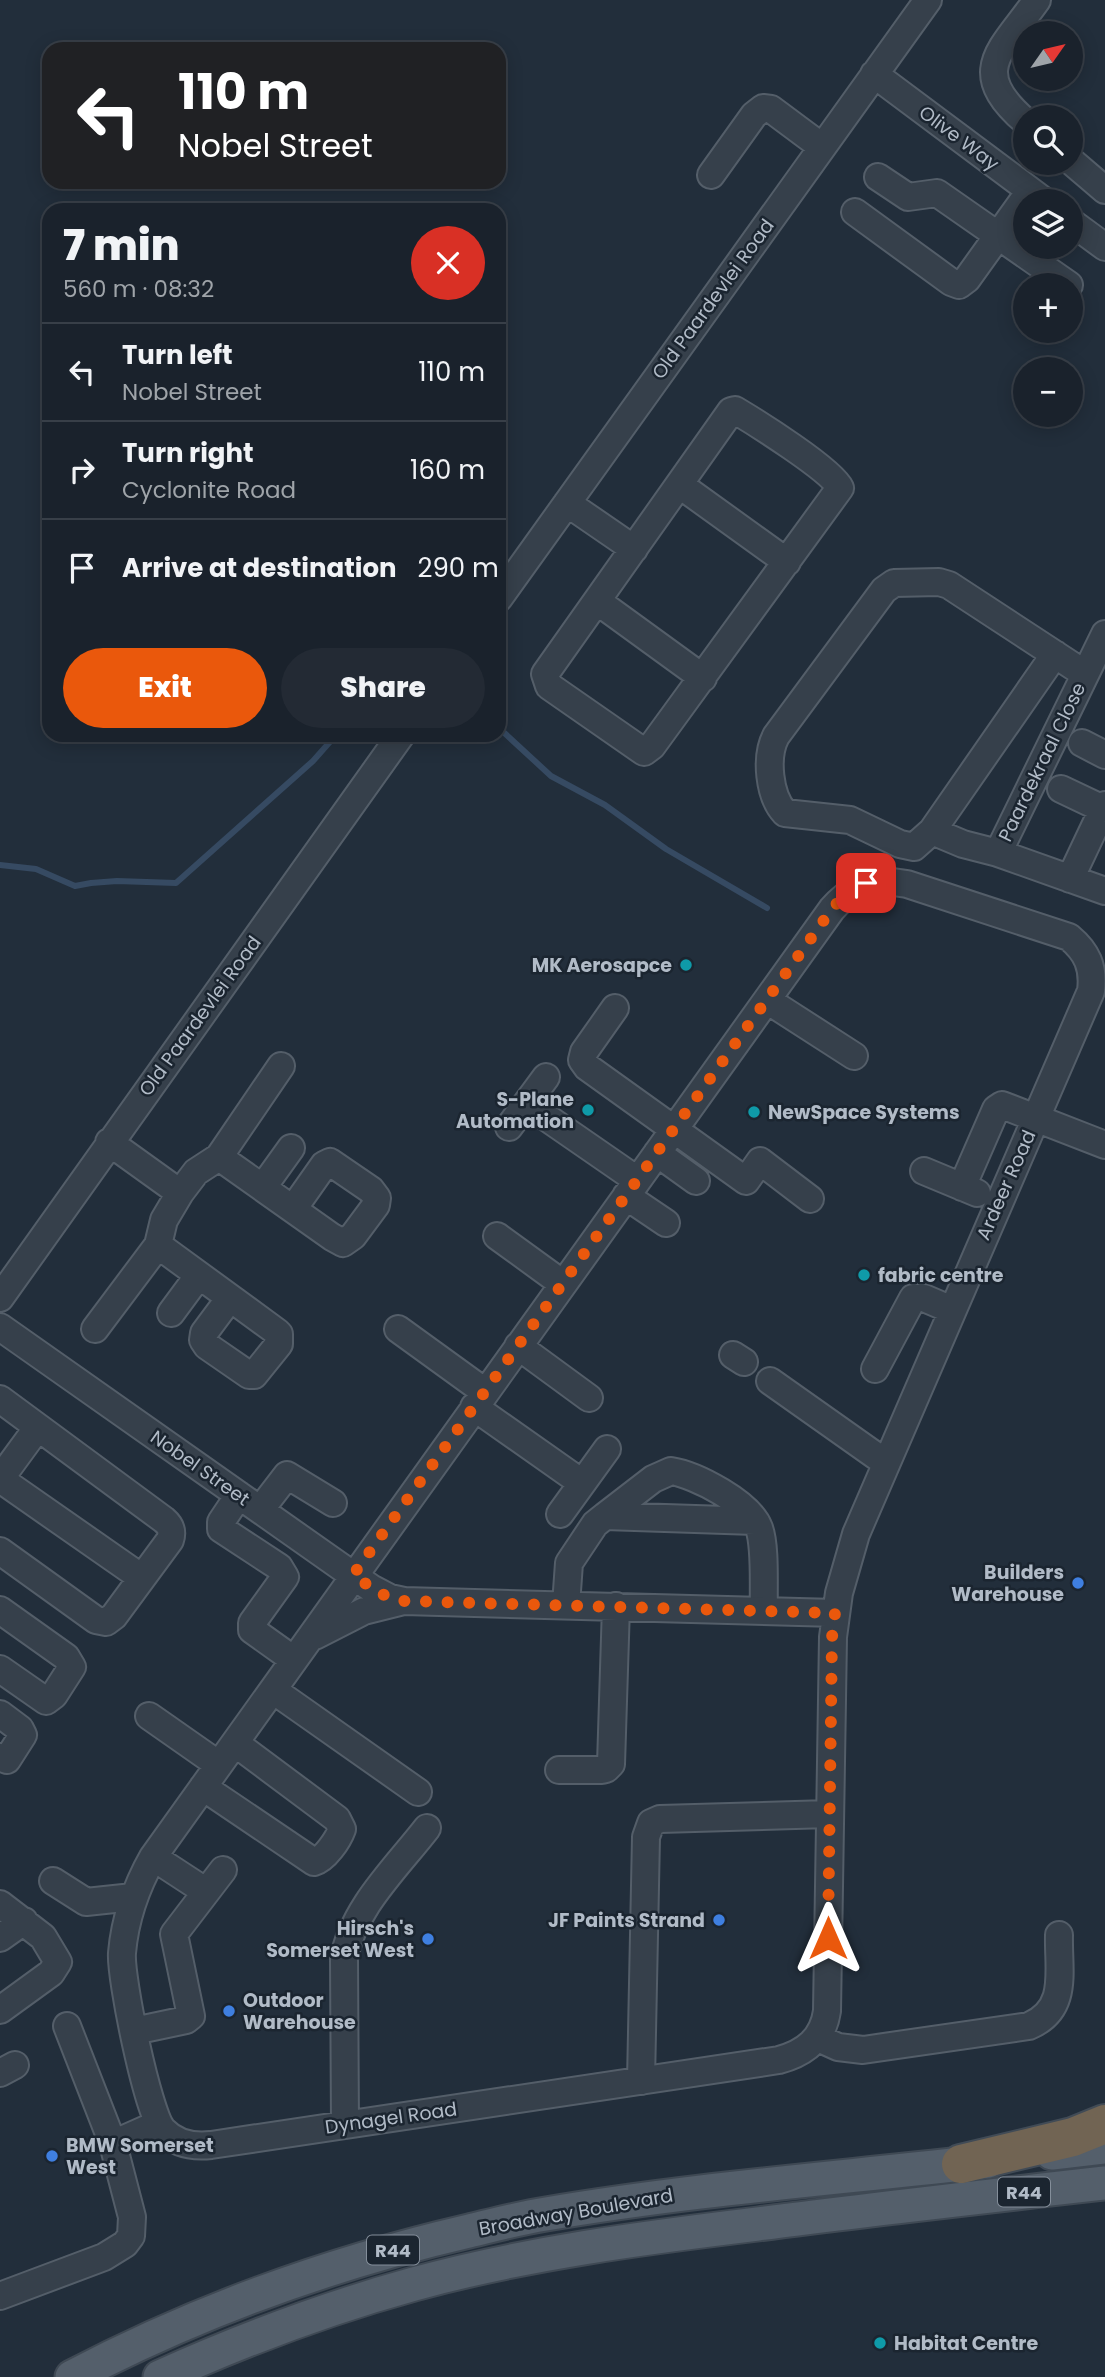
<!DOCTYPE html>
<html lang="en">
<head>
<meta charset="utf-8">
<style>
	:root { --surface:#1a222c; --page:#232a34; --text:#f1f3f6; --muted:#9fa4a9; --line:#383f48; --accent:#ea580c }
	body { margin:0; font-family:Poppins,sans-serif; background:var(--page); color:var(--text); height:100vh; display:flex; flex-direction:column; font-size:26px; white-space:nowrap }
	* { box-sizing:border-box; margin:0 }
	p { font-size:23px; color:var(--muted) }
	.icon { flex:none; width:38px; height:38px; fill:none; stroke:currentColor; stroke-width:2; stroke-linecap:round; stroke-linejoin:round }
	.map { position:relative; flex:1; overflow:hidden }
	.panel { position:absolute; left:42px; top:203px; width:464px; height:539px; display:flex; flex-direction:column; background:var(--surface); border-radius:21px; box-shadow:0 4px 18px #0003,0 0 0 2px var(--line) }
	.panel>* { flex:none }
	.top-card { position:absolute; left:42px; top:42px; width:464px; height:147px; border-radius:21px; box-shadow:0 4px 18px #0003,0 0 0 2px var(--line); background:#202124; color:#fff; overflow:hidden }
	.needle { width:46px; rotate:56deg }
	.buttons { position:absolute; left:1013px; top:21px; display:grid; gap:14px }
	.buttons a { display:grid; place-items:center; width:70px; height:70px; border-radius:50%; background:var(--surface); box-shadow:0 4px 18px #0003,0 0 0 2px var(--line); font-size:35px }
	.pin { position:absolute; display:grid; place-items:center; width:60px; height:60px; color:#fff; margin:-30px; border-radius:14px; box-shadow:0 4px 10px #0006 }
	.me { position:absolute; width:77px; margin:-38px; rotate:0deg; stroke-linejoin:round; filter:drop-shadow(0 0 5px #0008) }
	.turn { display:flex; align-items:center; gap:24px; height:147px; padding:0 21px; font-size:32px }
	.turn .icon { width:91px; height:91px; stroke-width:2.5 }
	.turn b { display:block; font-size:49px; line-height:60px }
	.round { display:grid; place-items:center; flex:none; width:74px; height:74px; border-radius:37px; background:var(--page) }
	.head { display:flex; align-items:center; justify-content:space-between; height:119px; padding:0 21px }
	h1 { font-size:42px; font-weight:800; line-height:52px }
	.action { display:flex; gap:14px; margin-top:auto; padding:14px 21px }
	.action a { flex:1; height:80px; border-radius:42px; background:var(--accent); color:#fff; font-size:28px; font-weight:800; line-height:80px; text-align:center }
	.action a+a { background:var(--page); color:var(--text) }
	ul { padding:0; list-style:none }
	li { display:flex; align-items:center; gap:21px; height:98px; padding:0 21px; border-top:2px solid var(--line) }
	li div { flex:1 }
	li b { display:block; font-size:26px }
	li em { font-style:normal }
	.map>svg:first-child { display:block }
</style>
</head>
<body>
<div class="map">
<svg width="1105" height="2377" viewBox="0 0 1105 2377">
	<rect width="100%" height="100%" fill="#222e3b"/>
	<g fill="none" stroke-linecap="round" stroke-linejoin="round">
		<path stroke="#364a62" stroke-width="6" d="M 499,728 L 551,776 L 605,805 L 666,849 L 767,908
			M 0,865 L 36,869 L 75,886 L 91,883 L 117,881 L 176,883 L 313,761 L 336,735"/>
		<defs>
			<path id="minor" d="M 874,74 L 1044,201
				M 1026,122 C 967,71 1001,51 1037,0
				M 1071,161 L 1105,190
				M 711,175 L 754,115 L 763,108 L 771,109 L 822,147
				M 878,177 L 908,197 L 937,193 L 1069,285
				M 855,212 L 951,282 L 959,285 L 967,279 L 1030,191
				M 1071,222 L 1105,247
				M 735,410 C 755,422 832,470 840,488 L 652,746 L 644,752 L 549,686 L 545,674 L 731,411 Z
				M 680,485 L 787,562
				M 567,503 L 634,549
				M 499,598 L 928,0
				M 597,601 L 703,678
				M 1055,654 L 932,831 L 914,847 L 900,844 L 850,820 L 785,813 C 769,796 765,757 776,736 L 884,590 L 894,583 L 939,582 L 949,585 L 1085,674
				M 1082,743 L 1105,755
				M 1061,789 L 1103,809
				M 932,831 L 963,844 L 998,853 L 1105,891
				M 998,853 L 1105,634
				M 1070,879 L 1105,805
				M 886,881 L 907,884 L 1069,937 C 1087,952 1094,967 1091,991 L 856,1534 L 839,1593 L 833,1637 L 827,2011 C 823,2039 805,2053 779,2060 L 211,2145 C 193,2147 176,2144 163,2130 C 148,2114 120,1977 122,1953 C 125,1918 136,1887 153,1857 L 832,909 C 848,891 862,884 886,881 Z
				M 767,1000 L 854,1056
				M 615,1008 L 584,1052 L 582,1060 L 587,1067 L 746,1181 L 760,1161 L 810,1199
				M 527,1104 L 637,1180
				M 509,1127 L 546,1077
				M 109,1142 L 180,1193
				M 657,1153 L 696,1181
				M 219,1157 L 332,1237 L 343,1243 L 353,1236 L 376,1205 L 377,1198 L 371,1190 L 330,1162 L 324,1165 L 293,1209
				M 924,1171 L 977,1193
				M 263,1187 L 291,1148
				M 962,1187 L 996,1109 L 1002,1105 L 1105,1145
				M 626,1196 L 666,1223
				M 497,1236 L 563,1284
				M 158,1245 L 277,1332 L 279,1334 L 279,1344 L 254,1375 L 249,1375 L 207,1346 L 203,1340 L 204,1333 L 230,1298
				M 0,1298 L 401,735
				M 171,1313 L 199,1275
				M 0,1327 L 371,1588 L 390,1598 L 404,1601 L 836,1613
				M 95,1329 L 158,1245 L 164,1220 L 180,1193 L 196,1172 L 219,1157 L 281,1066
				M 398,1329 L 485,1392
				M 518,1346 L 589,1398
				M 733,1355 L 744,1362
				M 875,1369 L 913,1298 L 924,1298 L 952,1310
				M 770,1381 L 886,1463
				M 0,1399 L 164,1520 C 171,1526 173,1531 170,1540 L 114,1616 L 106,1622 L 96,1620 L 0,1551
				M 474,1407 L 582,1483
				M 0,1479 L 142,1578
				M 0,1479 L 38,1427
				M 239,1495 L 221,1522 L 221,1529 L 279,1567 L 285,1577 L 252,1623 L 252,1630 L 294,1660
				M 260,1510 L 287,1475 L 333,1503
				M 560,1514 L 607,1449
				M 605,1516 L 653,1479 L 671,1471 C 696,1475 750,1503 759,1528 C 766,1547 763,1588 764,1609
				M 566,1605 L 569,1563 L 595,1524 L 605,1516 L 755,1521
				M 0,1610 L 66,1657 L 72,1667 L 54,1695 L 46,1701 L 0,1669
				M 315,1636 L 364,1611 L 404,1601
				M 273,1690 L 418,1792
				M 0,1714 L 20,1729 L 23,1735 L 7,1760 L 0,1757
				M 149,1716 L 219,1765
				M 559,1770 L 602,1770 L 606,1769 L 611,1764 L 616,1606
				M 203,1787 L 314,1862 C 325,1859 338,1840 342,1829 L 337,1819 L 235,1743
				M 153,1857 L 205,1891
				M 53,1881 L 86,1902 L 133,1897
				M 0,1904 L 43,1937 L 58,1962 L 51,1973 L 0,2010
				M 0,1938 L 24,1921
				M 67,2026 L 113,2144
				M 134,2031 L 186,2020 L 191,2016 L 174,1934 L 223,1870
				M 818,2038 L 838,2047 L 863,2050 L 1029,2026 C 1069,2009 1058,1971 1059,1935
				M 0,2073 L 15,2065
				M 641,2081 L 646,1837 L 651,1823 L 660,1819 L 829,1814
				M 345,2125 L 344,1959 C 352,1909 397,1867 427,1828
				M 0,2296 L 104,2257 L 125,2244 L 131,2236 L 132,2217 L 113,2144 L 158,2124"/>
			<path id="major" d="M 1052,2153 L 1105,2147
				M 72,2377 C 198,2311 331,2263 469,2231 C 494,2225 520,2218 546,2214 C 692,2189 841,2178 988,2161
				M 160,2377 C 242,2340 327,2308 414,2284 C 527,2253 642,2238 758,2224 C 873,2209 989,2196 1105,2183"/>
			<path id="highway" d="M 961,2164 L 1073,2137 L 1105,2124"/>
		</defs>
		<use href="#minor" stroke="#545e69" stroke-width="30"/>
		<use href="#major" stroke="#3f4954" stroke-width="37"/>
		<use href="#highway" stroke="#414b56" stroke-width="42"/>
		<use href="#minor" stroke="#36404b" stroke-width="26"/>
		<use href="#major" stroke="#545f6b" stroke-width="33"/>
		<use href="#highway" stroke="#716453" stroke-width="38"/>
	</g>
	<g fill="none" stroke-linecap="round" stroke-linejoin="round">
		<path stroke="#ea580c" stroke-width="12" stroke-dasharray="0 21.6" d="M 828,1938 L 832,1637 L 835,1613 L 404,1601 L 381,1594 L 353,1575 L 832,909 L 846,893 L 866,883"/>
	</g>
	<g fill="#0f9aa8" stroke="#1b2530" stroke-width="2.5">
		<circle cx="686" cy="965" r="7"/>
		<circle cx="588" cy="1110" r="7"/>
		<circle cx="754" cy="1112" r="7"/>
		<circle cx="864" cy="1275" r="7"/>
		<circle cx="880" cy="2343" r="7"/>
	</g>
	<g fill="#3f7fe0" stroke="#1b2530" stroke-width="2.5">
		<circle cx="1078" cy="1583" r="7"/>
		<circle cx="719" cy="1920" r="7"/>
		<circle cx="428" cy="1939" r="7"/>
		<circle cx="229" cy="2011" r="7"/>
		<circle cx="52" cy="2156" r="7"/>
	</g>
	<g text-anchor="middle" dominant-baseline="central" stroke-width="5" stroke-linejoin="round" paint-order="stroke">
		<g fill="#1b2530" stroke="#848e9a" stroke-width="2">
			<rect x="998" y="2177.5" width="52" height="29" rx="5"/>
			<rect x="367" y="2235.5" width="52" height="29" rx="5"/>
		</g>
		<g font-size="18" font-weight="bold" fill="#b1bbc7">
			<text x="1024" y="2192">R44</text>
			<text x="393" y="2250">R44</text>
		</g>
		<g font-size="19" fill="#b1bbc7" stroke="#1b2530">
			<text transform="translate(959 138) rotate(37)">Olive Way</text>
			<text transform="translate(713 299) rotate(-54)">Old Paardevlei Road</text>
			<text transform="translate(1042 762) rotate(-64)">Paardekraal Close</text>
			<text transform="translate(200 1016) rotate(-54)">Old Paardevlei Road</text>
			<text transform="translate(1006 1185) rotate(-66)">Ardeer Road</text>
			<text transform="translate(200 1468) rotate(35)">Nobel Street</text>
			<text transform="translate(391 2118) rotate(-8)">Dynagel Road</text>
			<text transform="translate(576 2212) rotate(-10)">Broadway Boulevard</text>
		</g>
		<g font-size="19" font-weight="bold" fill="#b1bbc7" stroke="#1b2530" text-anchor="end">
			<text x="672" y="965">MK Aerosapce</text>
			<text x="574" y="1099">S-Plane<tspan x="574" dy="22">Automation</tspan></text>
			<text x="768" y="1112" text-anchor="start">NewSpace Systems</text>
			<text x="878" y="1275" text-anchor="start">fabric centre</text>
			<text x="1064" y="1572">Builders<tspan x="1064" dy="22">Warehouse</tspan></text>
			<text x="705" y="1920">JF Paints Strand</text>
			<text x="414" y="1928">Hirsch's<tspan x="414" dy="22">Somerset West</tspan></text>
			<text x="243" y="2000" text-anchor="start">Outdoor<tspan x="243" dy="22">Warehouse</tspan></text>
			<text x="66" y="2145" text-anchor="start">BMW Somerset<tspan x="66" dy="22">West</tspan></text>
			<text x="894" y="2343" text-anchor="start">Habitat Centre</text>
		</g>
	</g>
</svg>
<div class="buttons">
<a><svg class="needle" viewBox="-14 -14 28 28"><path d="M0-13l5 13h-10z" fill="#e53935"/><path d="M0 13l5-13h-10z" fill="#9fa4a9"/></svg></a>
<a><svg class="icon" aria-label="search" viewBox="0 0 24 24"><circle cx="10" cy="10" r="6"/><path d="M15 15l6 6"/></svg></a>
<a><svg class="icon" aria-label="layers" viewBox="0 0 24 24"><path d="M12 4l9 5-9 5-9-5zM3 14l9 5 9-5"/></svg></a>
<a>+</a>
<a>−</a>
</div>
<div class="pin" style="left:866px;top:883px;background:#d93025"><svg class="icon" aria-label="arrive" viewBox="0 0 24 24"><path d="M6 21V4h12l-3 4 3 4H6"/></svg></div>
<svg class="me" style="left:828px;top:1938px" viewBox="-20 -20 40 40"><path d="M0-17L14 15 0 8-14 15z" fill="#ea580c" stroke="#fff" stroke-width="4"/></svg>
<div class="top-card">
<div class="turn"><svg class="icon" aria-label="left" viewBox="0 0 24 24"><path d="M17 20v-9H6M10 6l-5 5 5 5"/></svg><div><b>110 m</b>Nobel Street</div></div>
</div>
<section class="panel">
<div class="head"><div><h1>7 min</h1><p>560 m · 08:32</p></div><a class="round" style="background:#d93025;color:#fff"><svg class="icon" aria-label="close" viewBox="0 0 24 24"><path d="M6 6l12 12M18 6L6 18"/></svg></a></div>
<ul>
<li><svg class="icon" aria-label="left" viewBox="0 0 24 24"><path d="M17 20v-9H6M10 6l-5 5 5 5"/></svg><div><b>Turn left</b><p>Nobel Street</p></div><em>110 m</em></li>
<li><svg class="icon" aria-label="right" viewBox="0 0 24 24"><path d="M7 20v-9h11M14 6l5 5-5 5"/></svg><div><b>Turn right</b><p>Cyclonite Road</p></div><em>160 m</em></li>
<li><svg class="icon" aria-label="arrive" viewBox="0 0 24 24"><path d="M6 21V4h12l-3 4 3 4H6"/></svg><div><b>Arrive at destination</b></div><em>290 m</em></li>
</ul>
<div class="action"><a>Exit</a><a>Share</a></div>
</section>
</div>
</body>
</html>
